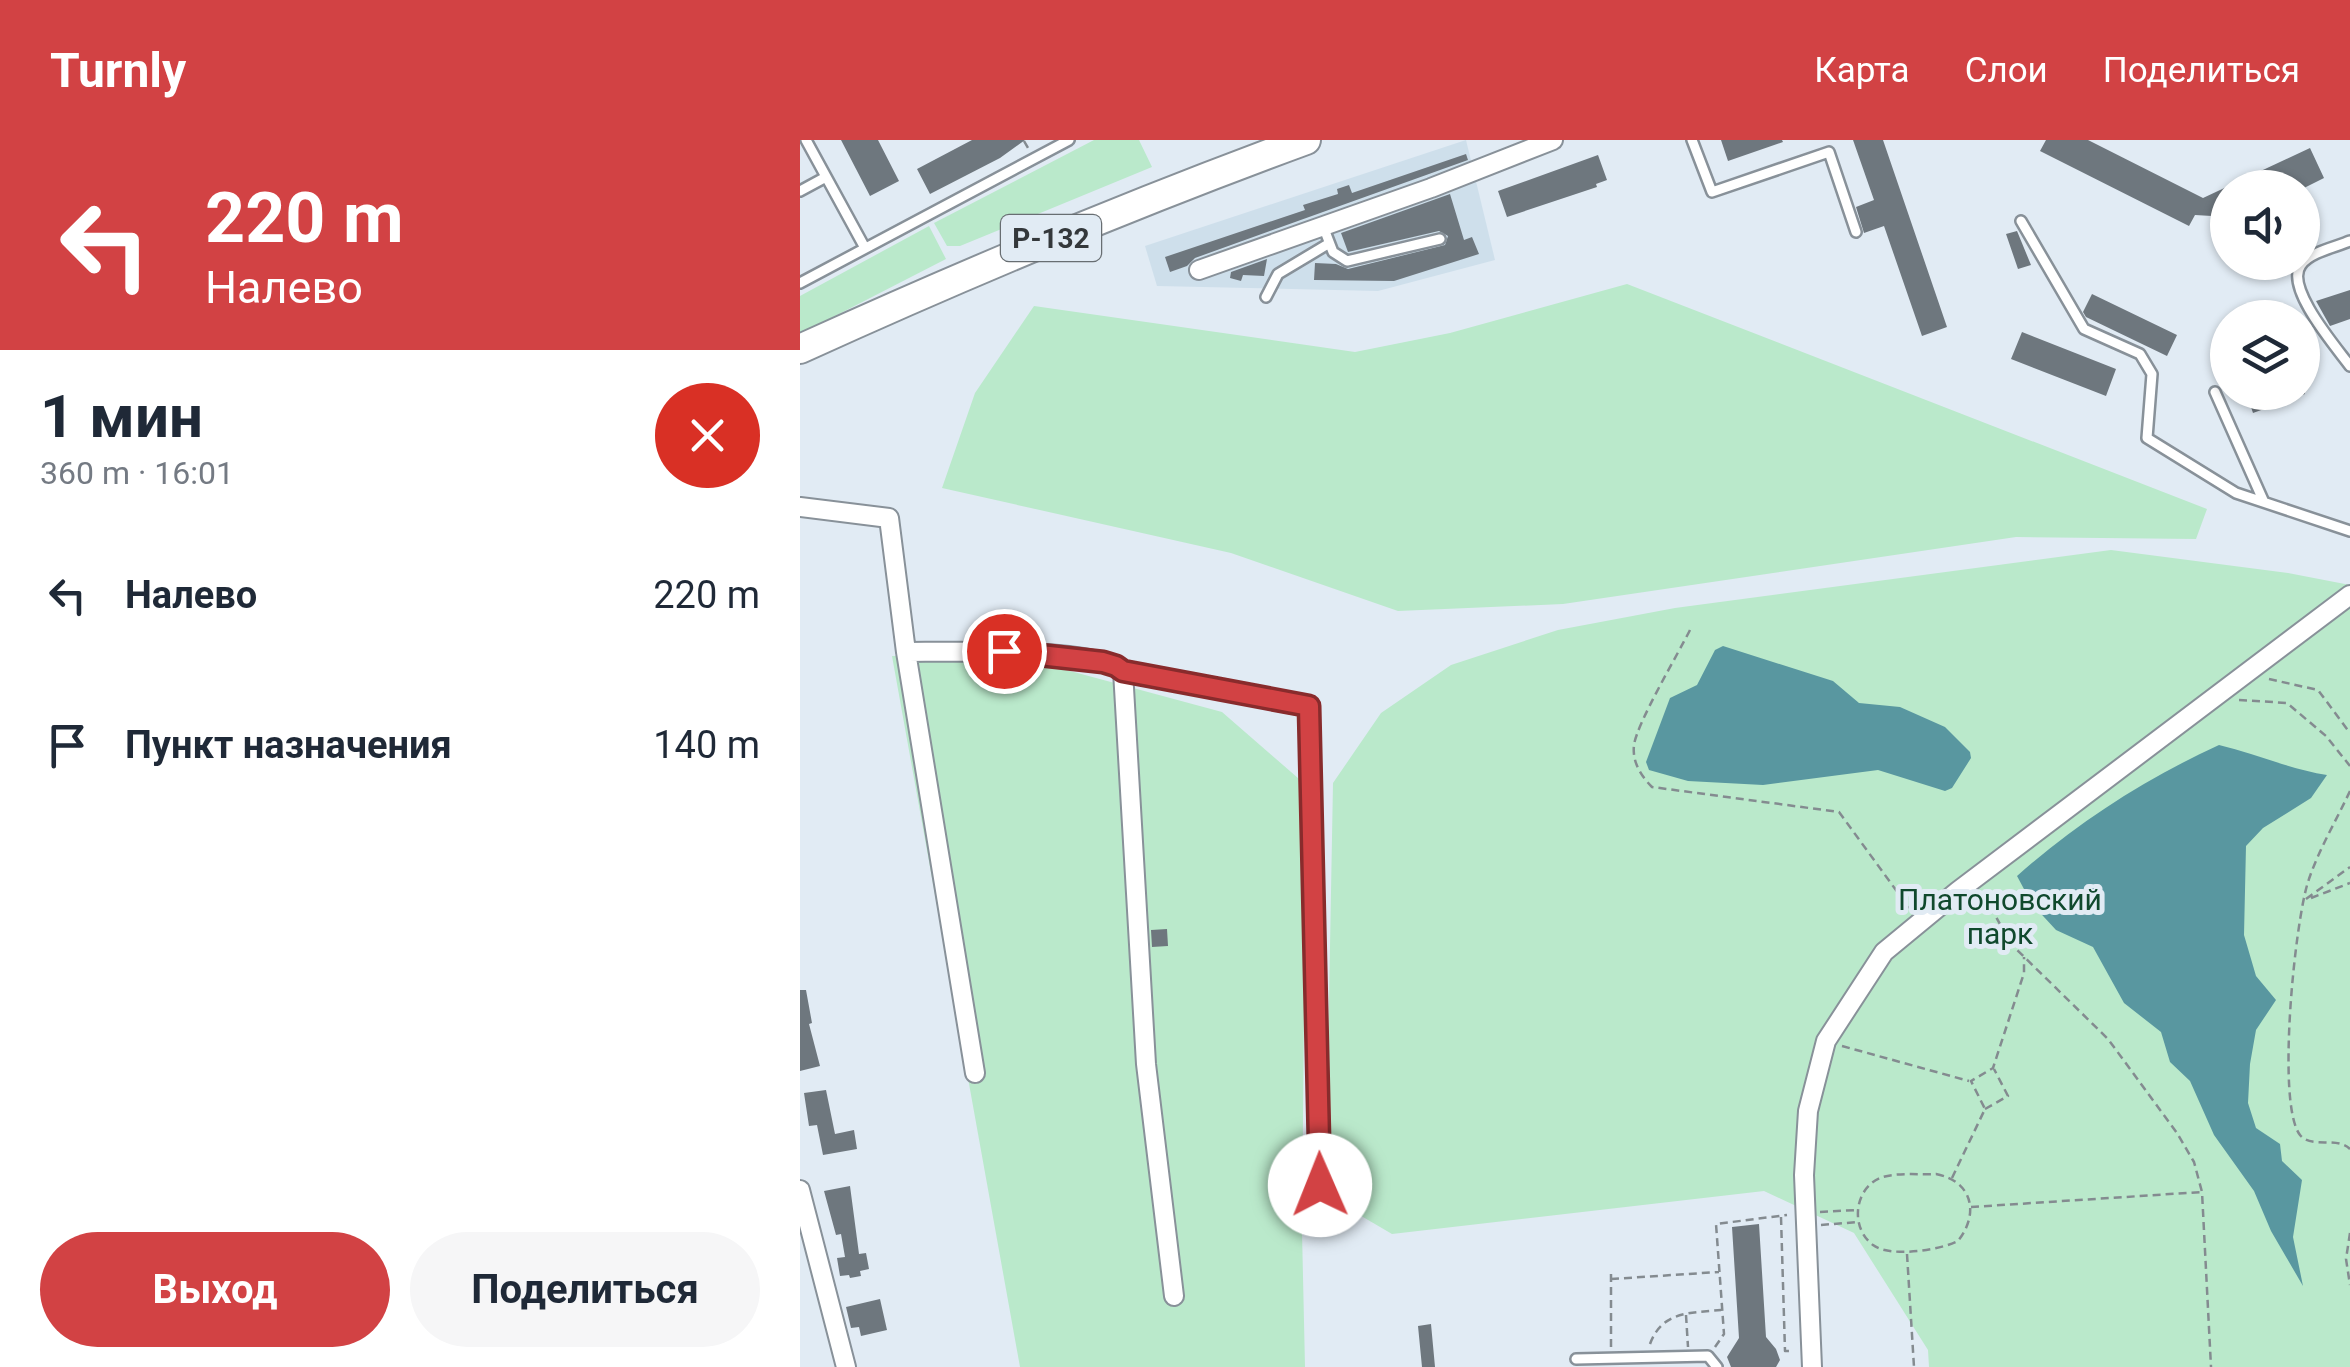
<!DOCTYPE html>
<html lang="ru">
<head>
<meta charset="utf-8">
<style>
	:root { --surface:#fff; --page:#f6f6f7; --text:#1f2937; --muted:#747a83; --accent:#d24244 }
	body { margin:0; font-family:Roboto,sans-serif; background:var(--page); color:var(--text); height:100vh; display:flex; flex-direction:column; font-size:38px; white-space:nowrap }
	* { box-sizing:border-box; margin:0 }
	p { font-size:32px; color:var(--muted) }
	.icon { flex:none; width:55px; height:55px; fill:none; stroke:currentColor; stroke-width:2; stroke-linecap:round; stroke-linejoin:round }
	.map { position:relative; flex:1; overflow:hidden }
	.drawer { display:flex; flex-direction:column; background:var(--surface); width:800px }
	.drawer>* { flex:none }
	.hud { background:#d24244; color:#fff; overflow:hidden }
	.buttons { position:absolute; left:1410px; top:30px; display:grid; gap:20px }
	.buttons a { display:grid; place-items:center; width:110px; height:110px; border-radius:50%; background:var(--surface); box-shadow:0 2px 8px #0004; font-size:50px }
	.pin { position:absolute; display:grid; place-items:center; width:85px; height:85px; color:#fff; margin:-42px; border:5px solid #fff; border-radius:50%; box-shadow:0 2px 10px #0007 }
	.me { position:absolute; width:110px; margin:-55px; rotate:359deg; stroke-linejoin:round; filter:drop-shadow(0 0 8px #0008) }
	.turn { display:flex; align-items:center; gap:35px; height:210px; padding:0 40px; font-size:45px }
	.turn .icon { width:130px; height:130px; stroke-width:2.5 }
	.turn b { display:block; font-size:70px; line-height:85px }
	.round { display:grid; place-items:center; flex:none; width:105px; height:105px; border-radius:52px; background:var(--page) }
	.summary { display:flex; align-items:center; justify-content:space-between; height:170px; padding:0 40px }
	h1 { font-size:60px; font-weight:700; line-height:75px }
	.primary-button { display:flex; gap:20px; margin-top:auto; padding:20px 40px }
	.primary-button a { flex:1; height:115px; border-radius:60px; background:var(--accent); color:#fff; font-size:40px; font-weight:700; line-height:115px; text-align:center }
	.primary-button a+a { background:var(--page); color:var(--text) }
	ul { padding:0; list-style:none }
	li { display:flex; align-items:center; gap:30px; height:150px; padding:0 40px }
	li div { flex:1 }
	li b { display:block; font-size:38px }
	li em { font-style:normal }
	header { display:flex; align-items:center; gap:60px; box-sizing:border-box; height:140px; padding:0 50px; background:var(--accent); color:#fff }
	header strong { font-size:48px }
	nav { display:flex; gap:55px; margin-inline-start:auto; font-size:35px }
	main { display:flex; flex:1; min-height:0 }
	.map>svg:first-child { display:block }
</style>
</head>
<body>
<header>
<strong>Turnly</strong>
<nav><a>Карта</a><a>Слои</a><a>Поделиться</a></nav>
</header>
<main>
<section class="drawer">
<div class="hud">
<div class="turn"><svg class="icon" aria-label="left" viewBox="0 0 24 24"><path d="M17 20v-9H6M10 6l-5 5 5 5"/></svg><div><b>220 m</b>Налево</div></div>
</div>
<div class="summary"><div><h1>1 мин</h1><p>360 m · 16:01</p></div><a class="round" style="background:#d93025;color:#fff"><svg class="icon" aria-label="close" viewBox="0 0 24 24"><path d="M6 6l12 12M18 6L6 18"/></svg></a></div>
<ul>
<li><svg class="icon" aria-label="left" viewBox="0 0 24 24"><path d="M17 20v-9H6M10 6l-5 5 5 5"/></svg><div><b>Налево</b></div><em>220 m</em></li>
<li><svg class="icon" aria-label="arrive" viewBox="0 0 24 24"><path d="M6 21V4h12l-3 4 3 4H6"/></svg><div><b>Пункт назначения</b></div><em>140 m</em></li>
</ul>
<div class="primary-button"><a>Выход</a><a>Поделиться</a></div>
</section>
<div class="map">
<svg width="1550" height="1227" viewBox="0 0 1550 1227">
	<rect width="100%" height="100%" fill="#e1ebf4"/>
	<path fill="#cedfeb" d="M 666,0 L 695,120 L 578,151 L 357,146 L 345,106 Z"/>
	<path fill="#bae9cb" d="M 294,0 L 339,0 L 352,27 L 160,106 L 147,106 L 134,83 Z
		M 129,86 L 146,119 L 0,194 L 0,156 Z
		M 827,144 L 1407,369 L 1396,399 L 1216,397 L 763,464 L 598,471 L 431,413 L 142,348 L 175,253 L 234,166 L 555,212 L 650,193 Z
		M 1311,410 L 1488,433 L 1550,445 L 1550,1227 L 1129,1227 L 1128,1210 L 1054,1093 L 964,1051 L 592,1094 L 551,1070 L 526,1025 L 533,643 L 581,573 L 651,525 L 758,490 L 875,468 Z
		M 92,516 L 222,518 L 422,572 L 506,645 L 502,1091 L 505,1227 L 220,1227 Z"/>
	<path fill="#5997a0" d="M 923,506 L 1033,541 L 1059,563 L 1100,567 L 1145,587 L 1170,612 L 1171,618 L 1152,648 L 1145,651 L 1078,630 L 963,645 L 888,641 L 849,630 L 846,622 L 870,558 L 897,545 L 915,510 Z
		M 1419,605 C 1456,614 1490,629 1527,635 L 1511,658 L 1463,688 L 1446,706 L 1444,795 L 1456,836 L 1476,860 L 1456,890 L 1450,924 L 1448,963 L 1456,988 L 1480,1004 L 1482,1021 L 1502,1040 L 1493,1097 L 1503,1146 L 1471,1091 L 1454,1051 L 1414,995 L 1390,941 L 1370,922 L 1361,892 L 1324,863 L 1293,807 L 1256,790 L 1232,764 L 1217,736 C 1278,682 1345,639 1419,605 Z"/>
	<path fill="#6e777e" d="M 41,0 L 78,0 L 99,41 L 70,56 Z
		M 172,0 L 225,0 L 200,18 L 130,54 L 117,29 Z
		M 921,0 L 982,0 L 983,2 L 928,21 Z
		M 1053,0 L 1083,0 L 1147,187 L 1122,196 L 1084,86 L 1064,93 L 1056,67 L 1074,60 Z
		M 1246,0 L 1288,0 L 1403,58 L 1510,8 L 1524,38 L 1504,48 L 1428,48 L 1428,83 L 1417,88 L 1412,76 L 1395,75 L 1389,86 L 1240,11 Z
		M 666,14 L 668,20 L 395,118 L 387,126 L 370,132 L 365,117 L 505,70 L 503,65 L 538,54 L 537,49 L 549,45 L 552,53 Z
		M 798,15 L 807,40 L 796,44 L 797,47 L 707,77 L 698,51 Z
		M 650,54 L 664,100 L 672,97 L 679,114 L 594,141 L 514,140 L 515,123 L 536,124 L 548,129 L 645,105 L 648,96 L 639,91 L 548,112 L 541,93 Z
		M 1217,91 L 1231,125 L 1218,129 L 1206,94 Z
		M 467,119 L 464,136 L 443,135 L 441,141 L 430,138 L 431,132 Z
		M 1550,150 L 1550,179 L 1530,186 L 1516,161 Z
		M 1292,154 L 1377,195 L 1367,216 L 1286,177 L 1283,172 Z
		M 1222,192 L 1316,229 L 1306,256 L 1211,219 Z
		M 1446,252 L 1505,252 L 1505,254 L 1453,273 Z
		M 367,789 L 368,806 L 352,807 L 351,790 Z
		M 0,850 L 6,850 L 12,883 L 9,884 L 20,926 L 0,931 Z
		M 26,950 L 35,994 L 54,990 L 57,1009 L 23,1015 L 17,985 L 9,986 L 4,953 Z
		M 50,1046 L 59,1114 L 66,1113 L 69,1129 L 60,1131 L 61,1136 L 50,1138 L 49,1135 L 40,1136 L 37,1118 L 45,1117 L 41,1094 L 36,1095 L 24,1051 Z
		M 959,1084 L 966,1197 L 976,1209 L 980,1220 L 976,1227 L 931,1227 L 927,1217 L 939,1198 L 932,1087 Z
		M 80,1159 L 87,1190 L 61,1196 L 59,1187 L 51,1188 L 46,1167 Z
		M 631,1184 L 635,1227 L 622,1227 L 618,1186 Z"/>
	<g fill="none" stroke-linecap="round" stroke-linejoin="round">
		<defs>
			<path id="service" d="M 6,0 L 65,108
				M 892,0 L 912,52 L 1029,12 L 1056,92
				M 0,51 L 26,37
				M 1221,81 L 1284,189 L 1340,214 L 1352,234 L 1347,298 L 1436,353 L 1550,391
				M 523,86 L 533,112 L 547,121 L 640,99
				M 1550,101 C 1536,107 1510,112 1501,125 C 1484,147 1536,207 1550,226
				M 0,143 L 269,0
				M 466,157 L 478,134 L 528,104
				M 1415,252 L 1463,360
				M 776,1219 L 908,1216 L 917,1227"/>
			<path id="minor" d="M 399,130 L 631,48 L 753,0
				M 0,367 L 89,378 L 106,512 L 175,933
				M 106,512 C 147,512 294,507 323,531 L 509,567 L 521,1045
				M 323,531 L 346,924 L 374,1156
				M 0,1050 L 46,1227
				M 1012,1227 L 1004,1035 L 1008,971 L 1026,901 L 1084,812 L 1158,751 L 1550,455"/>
			<path id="primary" d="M 0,209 C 167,133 334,63 506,0"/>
		</defs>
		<use href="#service" stroke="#889199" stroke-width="14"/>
		<use href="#minor" stroke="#889199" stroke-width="22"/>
		<use href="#primary" stroke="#889199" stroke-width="32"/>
		<path stroke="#848b90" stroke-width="2.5" stroke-dasharray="8 5" stroke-linecap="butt" d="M 224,1 L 228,8
			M 890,490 C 878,514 837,583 834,605 C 832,622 841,636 852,647 L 1039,672 L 1109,768
			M 1469,539 L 1518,550 L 1550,593
			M 1439,560 L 1487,563 L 1526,596 L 1550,626
			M 1550,651 C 1536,681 1518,711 1508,742 C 1495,782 1476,964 1500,995 C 1511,1009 1537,996 1550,1009
			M 1184,755 L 1211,804 L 1308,899 L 1377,993 L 1394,1022 L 1402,1052 L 1411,1227
			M 1511,758 L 1550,743
			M 1506,759 L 1550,727
			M 1042,906 L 1169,941
			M 1185,969 L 1208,956 L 1194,929
			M 1136,1034 C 1172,1041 1180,1073 1158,1101 C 1140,1110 1090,1118 1073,1105 C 1050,1088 1054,1049 1080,1038 C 1096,1032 1119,1035 1136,1034 Z
			M 1152,1038 L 1185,969 L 1171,941 L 1193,928 L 1224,833 L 1224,817
			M 1171,1067 L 1402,1052
			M 1020,1072 L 1057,1070
			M 981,1077 L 985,1211 L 993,1211
			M 1021,1085 L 1058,1082
			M 1550,1093 L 1546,1119 L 1550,1145
			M 1107,1114 L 1114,1227
			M 811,1139 L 919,1132
			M 886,1175 L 888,1207
			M 850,1204 C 862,1171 890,1173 921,1170
			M 811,1207 L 811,1131
			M 915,1207 L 924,1194 L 916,1084 L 987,1075"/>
		<use href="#service" stroke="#fff" stroke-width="9"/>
		<use href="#minor" stroke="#fff" stroke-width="18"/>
		<use href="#primary" stroke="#fff" stroke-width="28"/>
	</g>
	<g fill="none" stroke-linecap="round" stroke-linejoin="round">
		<defs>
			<path id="route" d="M 204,511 L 303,522 L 316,526 L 323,531 L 509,566 L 520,1045"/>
		</defs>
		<use href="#route" stroke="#882b2c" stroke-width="25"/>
		<use href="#route" stroke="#d24244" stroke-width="18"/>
	</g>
	<g text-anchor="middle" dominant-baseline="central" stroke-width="10" stroke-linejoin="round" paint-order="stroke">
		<rect fill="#e1ebf4" stroke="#686e72" stroke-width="2.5" x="201" y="75" width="100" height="46" rx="8"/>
		<g font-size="28" font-weight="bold" fill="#34383b">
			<text x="251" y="98">Р-132</text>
		</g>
		<g font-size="30" fill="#10492d" stroke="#e1ebf4">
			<text x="1200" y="759">Платоновский<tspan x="1200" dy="34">парк</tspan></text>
		</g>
	</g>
</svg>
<div class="buttons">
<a><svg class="icon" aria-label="sound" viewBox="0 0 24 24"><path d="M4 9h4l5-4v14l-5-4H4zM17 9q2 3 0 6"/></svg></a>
<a><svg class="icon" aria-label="layers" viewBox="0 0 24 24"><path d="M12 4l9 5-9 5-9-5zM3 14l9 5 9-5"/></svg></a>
</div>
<div class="pin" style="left:204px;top:511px;background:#d93025"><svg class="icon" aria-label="arrive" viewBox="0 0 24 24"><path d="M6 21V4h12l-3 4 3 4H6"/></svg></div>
<svg class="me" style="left:520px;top:1045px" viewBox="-20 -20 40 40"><circle r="19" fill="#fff"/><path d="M0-13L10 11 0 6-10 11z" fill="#d24244"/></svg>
</div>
</main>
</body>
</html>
